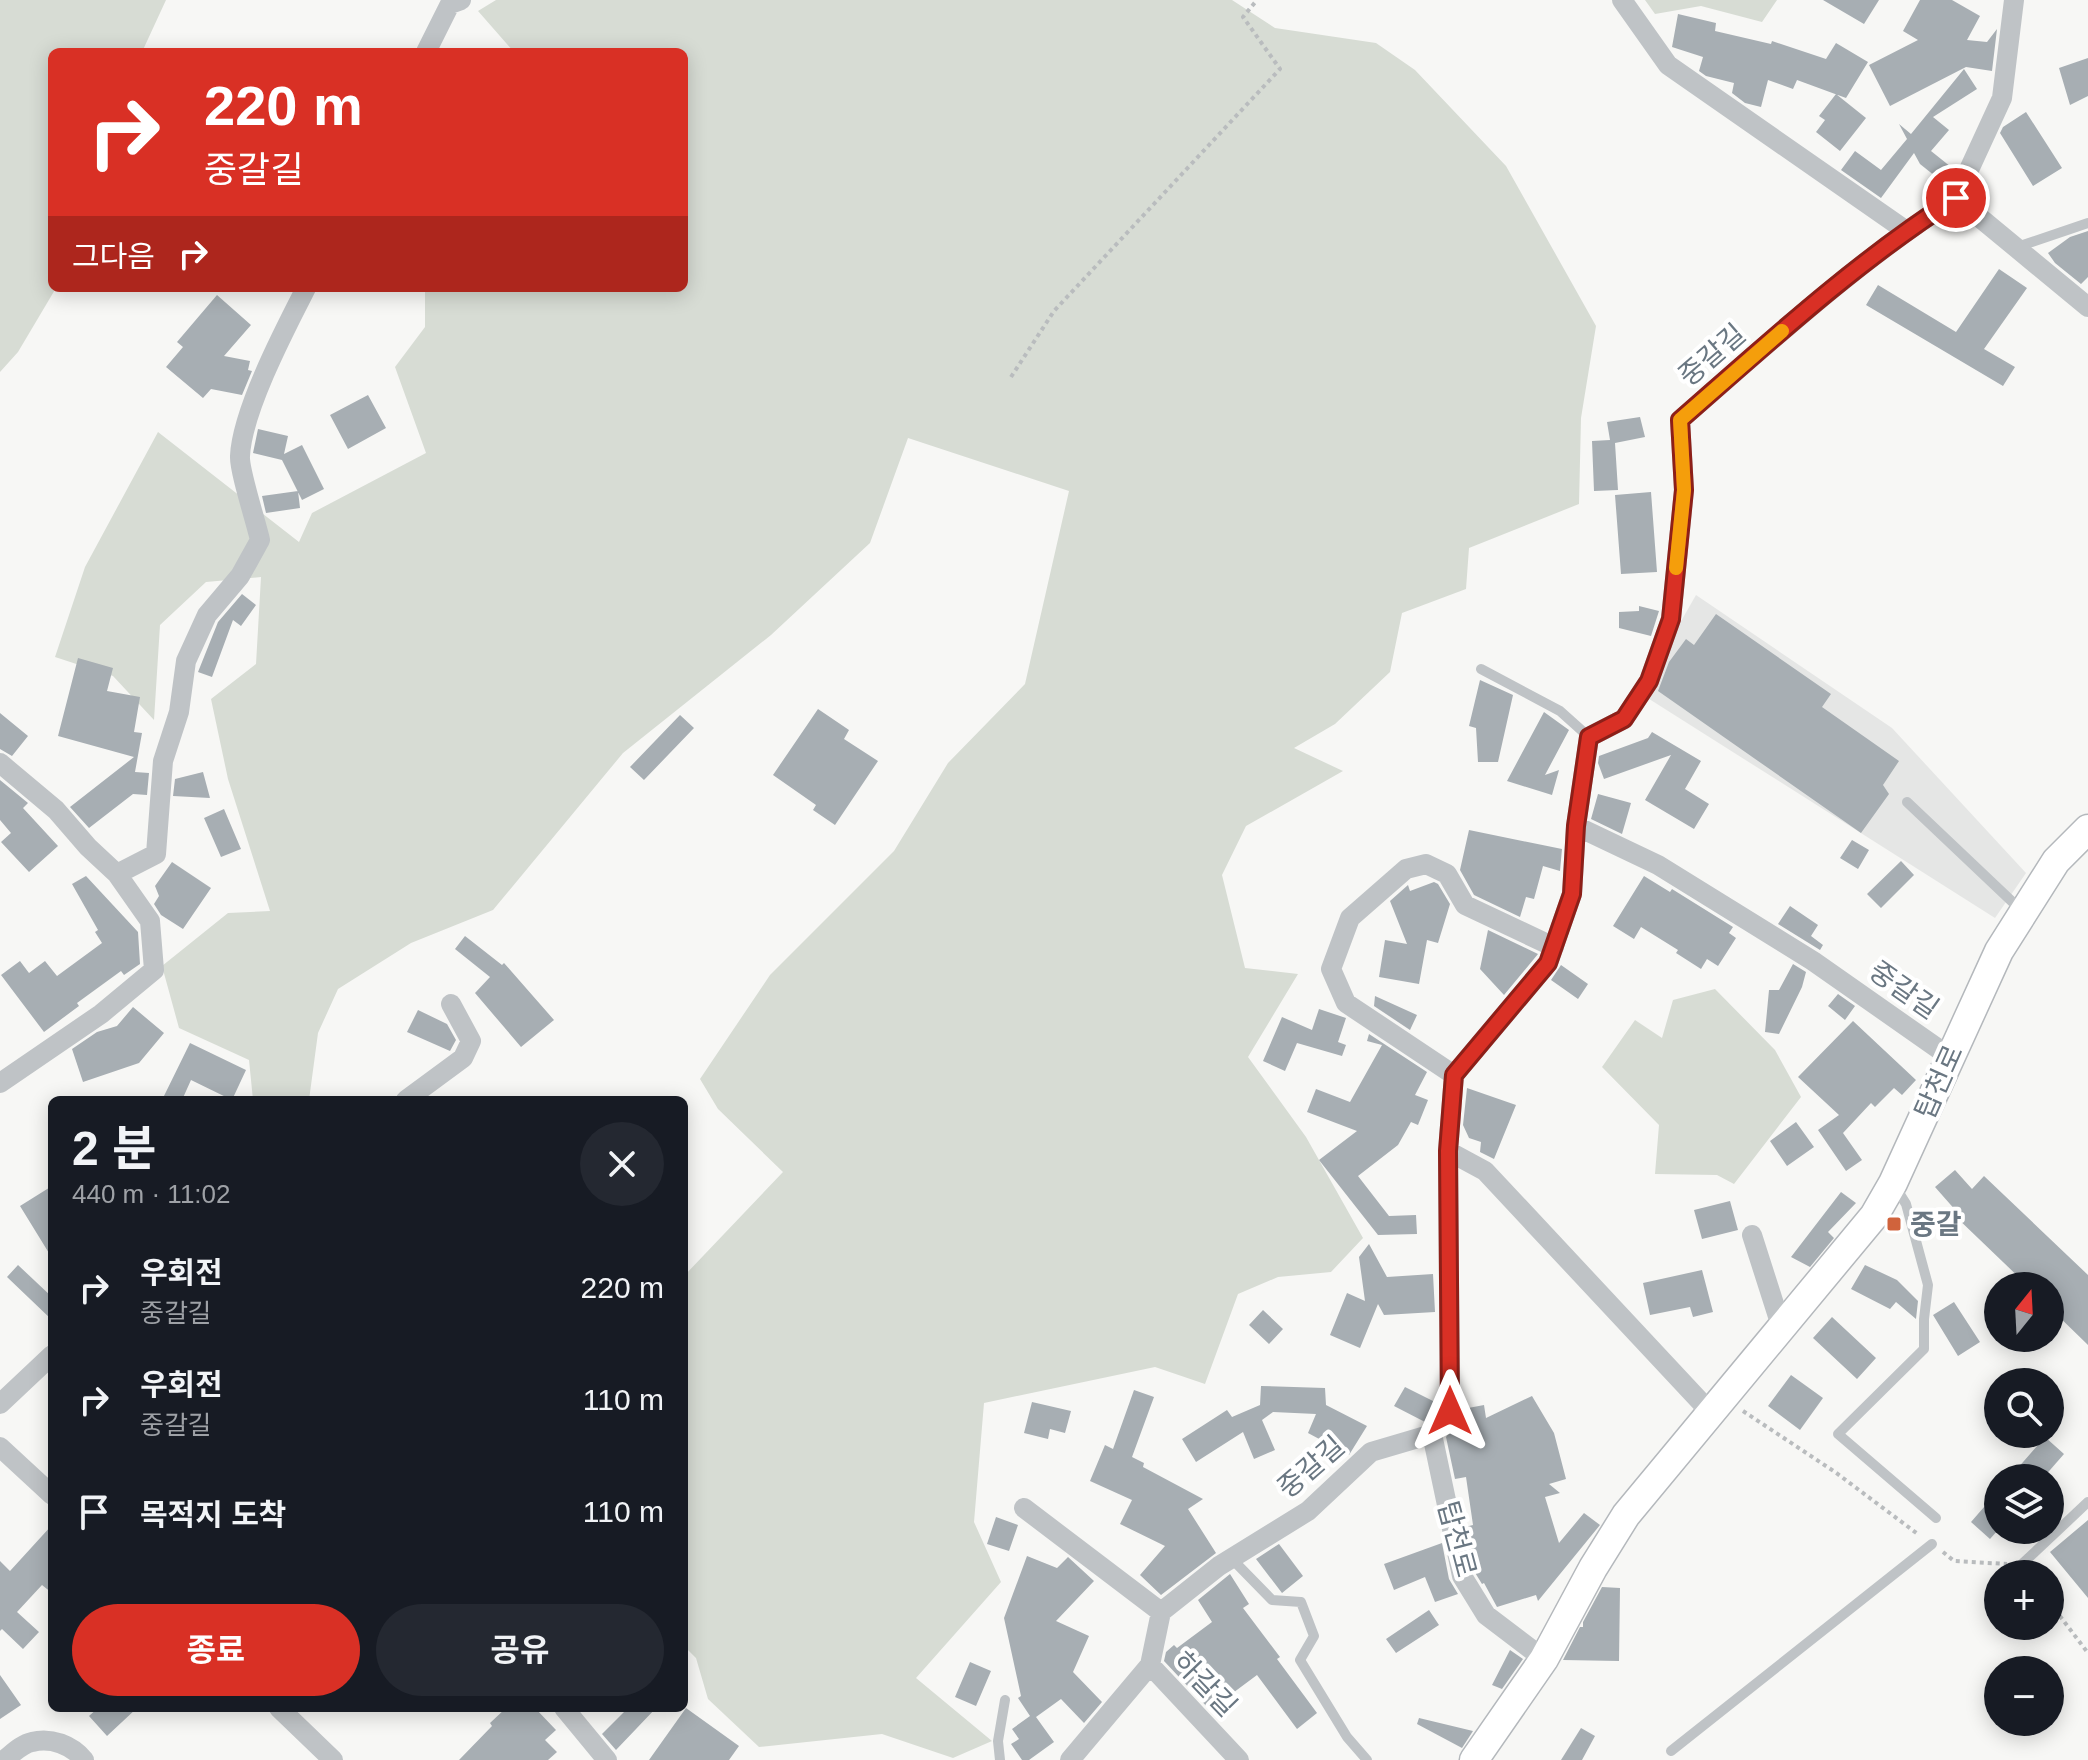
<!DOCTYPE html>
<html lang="ko">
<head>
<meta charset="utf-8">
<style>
	:root { --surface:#171b24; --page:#242831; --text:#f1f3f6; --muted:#9ea1a6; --accent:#d93025 }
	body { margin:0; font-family:Arial,"Noto Sans KR",sans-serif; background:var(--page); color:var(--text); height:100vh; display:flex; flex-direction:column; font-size:30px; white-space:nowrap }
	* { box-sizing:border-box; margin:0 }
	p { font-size:26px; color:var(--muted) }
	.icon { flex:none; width:44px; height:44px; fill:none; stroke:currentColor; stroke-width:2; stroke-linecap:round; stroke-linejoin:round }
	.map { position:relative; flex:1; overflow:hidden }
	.details { position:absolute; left:48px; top:1096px; width:640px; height:616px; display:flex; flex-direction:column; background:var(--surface); border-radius:12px; box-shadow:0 4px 20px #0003 }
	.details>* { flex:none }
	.banner { position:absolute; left:48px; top:48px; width:640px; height:244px; border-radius:12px; box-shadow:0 4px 20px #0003; background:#d93025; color:#fff; overflow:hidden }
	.needle { width:52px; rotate:18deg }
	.buttons { position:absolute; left:1984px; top:1272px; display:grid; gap:16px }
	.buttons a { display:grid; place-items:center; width:80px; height:80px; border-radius:50%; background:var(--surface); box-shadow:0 4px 20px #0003; font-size:40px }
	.pin { position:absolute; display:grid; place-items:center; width:68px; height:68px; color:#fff; margin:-34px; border:4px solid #fff; border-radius:50%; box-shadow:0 2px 8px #0007 }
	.me { position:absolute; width:88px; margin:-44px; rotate:0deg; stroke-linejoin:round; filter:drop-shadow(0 0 6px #0008) }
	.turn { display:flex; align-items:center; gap:28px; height:168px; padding:0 24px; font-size:36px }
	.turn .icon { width:104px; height:104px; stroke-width:2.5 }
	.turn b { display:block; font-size:56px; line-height:68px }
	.then { display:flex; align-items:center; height:76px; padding:0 24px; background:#0003; gap:16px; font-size:30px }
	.round { display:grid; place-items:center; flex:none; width:84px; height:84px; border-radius:42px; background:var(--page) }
	.headline { display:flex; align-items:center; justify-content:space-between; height:136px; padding:0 24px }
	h1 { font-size:48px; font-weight:700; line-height:60px }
	.primary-button { display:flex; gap:16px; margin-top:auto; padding:16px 24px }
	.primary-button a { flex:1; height:92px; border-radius:48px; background:var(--accent); color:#fff; font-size:32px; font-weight:700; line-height:92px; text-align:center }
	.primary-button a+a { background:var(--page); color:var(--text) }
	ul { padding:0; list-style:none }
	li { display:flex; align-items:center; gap:24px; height:112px; padding:0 24px }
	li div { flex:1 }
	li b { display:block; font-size:30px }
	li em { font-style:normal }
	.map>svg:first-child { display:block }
</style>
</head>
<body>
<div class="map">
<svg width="2088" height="1760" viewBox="0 0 2088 1760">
	<rect width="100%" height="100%" fill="#f7f7f5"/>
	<path fill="#e5e6e5" d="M 1696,595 L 1892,728 L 2026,873 L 1995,918 L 1646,697 L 1672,637 Z"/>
	<path fill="#d7dcd4" d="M 0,0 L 166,0 L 142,52 L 52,52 L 52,288 L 56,288 L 18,352 L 0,372 Z
		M 496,0 L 1232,0 L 1275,28 L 1376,43 L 1415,70 L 1506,166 L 1596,326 L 1581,418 L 1579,504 L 1469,548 L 1466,589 L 1402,613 L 1390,672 L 1335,724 L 1294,748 L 1343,771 L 1246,826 L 1222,875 L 1245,968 L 1298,974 L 1248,1057 L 1306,1137 L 1363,1238 L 1331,1272 L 1278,1277 L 1238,1294 L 1205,1384 L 1155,1367 L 984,1403 L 974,1522 L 1001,1582 L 916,1678 L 992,1741 L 953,1758 L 882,1734 L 759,1747 L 708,1699 L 696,1658 L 684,1646 L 684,1276 L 783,1172 L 718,1109 L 700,1079 L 770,975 L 894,851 L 948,763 L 1025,684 L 1069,491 L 908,438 L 870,543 L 771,635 L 623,753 L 493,910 L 411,943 L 338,989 L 318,1033 L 309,1100 L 253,1100 L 249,1060 L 179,1028 L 162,966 L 228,913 L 270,911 L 228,779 L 211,699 L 256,664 L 261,577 L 206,582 L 160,625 L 154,720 L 113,676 L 55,657 L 85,567 L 158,432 L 299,542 L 312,513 L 426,453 L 395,367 L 425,327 L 425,288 L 684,288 L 684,52 L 514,52 L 478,11 Z
		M 1645,0 L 1777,0 L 1762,22 L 1701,6 L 1655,14 Z
		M 1715,989 L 1775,1050 L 1801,1097 L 1734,1184 L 1717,1175 L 1655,1174 L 1659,1125 L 1602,1067 L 1635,1020 L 1662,1038 L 1673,1000 Z"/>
	<path fill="#a7aeb3" d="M 1823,0 L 1879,0 L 1864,24 Z
		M 1920,0 L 1952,0 L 1980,16 L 1967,40 L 1987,42 L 1997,29 L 1992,71 L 1966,67 L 1890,106 L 1869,65 L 1918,40 L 1903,31 Z
		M 1678,14 L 1716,23 L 1715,31 L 1771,44 L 1772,41 L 1826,59 L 1836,43 L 1868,62 L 1846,98 L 1797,80 L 1793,89 L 1768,80 L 1761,107 L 1745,103 L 1732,93 L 1734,83 L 1706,76 L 1699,71 L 1703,57 L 1672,47 Z
		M 2088,58 L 2088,96 L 2070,105 L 2059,68 Z
		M 1964,69 L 1977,89 L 1933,117 L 1949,130 L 1931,151 L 1951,167 L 1940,180 L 1920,164 L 1914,153 L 1881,198 L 1841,170 L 1855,151 L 1881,170 L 1907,139 L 1899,124 L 1911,134 Z
		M 1836,94 L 1866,118 L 1840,151 L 1816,132 L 1825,120 L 1819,116 Z
		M 2026,112 L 2062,168 L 2033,186 L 2000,133 L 2003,127 Z
		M 2088,231 L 2088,277 L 2081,284 L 2055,263 L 2048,253 L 2070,237 Z
		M 1999,269 L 2027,288 L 1984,349 L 2015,367 L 2003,386 L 1866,305 L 1878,285 L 1956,332 Z
		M 217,295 L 251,325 L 224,356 L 250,361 L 248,370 L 252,371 L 242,395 L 211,389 L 203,398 L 166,367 L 183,347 L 177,342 Z
		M 368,395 L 386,428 L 348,449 L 330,415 Z
		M 1640,417 L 1645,437 L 1615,443 L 1618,490 L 1594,491 L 1592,441 L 1610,440 L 1607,422 Z
		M 258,429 L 288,436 L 284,454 L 302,445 L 324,489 L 302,500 L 282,460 L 253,453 Z
		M 298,491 L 300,508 L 266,513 L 262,496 Z
		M 1651,492 L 1657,572 L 1621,574 L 1615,495 Z
		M 242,594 L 256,605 L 241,626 L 233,620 L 212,677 L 198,672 L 218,622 Z
		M 1639,606 L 1659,611 L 1651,636 L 1619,628 L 1619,612 L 1639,611 Z
		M 1716,614 L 1831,694 L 1822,707 L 1899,761 L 1883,785 L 1889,794 L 1861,833 L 1658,691 L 1669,662 L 1686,639 L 1694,645 Z
		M 78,658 L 113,668 L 107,691 L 140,697 L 134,732 L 142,733 L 135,772 L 149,773 L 147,795 L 133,794 L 89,828 L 70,807 L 134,757 L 58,736 Z
		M 1480,680 L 1513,695 L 1498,762 L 1478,762 L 1476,728 L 1469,726 Z
		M 818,709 L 849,730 L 844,739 L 878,761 L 835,825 L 813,810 L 816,805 L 773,775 Z
		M 1544,712 L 1569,730 L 1545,775 L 1559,770 L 1552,795 L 1507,781 Z
		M 0,713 L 28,736 L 12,756 L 0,749 Z
		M 680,715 L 694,728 L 644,780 L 630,767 Z
		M 1652,732 L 1701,761 L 1685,789 L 1709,804 L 1694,829 L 1645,800 L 1671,755 L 1604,779 L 1598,763 L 1599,756 L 1648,738 Z
		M 203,772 L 210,798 L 173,796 L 175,779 Z
		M 0,780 L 28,803 L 23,808 L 58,846 L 29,872 L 1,842 L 11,833 L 0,820 Z
		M 1598,794 L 1631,803 L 1622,834 L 1591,819 Z
		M 224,809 L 241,849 L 221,857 L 204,818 Z
		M 1469,830 L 1562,849 L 1560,871 L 1543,866 L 1534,899 L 1526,897 L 1520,917 L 1474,895 L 1460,870 Z
		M 1852,840 L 1869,850 L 1858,869 L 1840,858 Z
		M 1901,861 L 1914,875 L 1881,908 L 1867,894 Z
		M 172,862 L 211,888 L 183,929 L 161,915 L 154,904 L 159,896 L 155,886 Z
		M 86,876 L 138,932 L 140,964 L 124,975 L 121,971 L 77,1003 L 79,1006 L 44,1032 L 1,975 L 20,961 L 29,973 L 45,961 L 57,976 L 102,943 L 95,932 L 98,930 L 72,884 Z
		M 1644,876 L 1670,892 L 1672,889 L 1733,927 L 1729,933 L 1736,938 L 1718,966 L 1707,959 L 1701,969 L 1676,953 L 1678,950 L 1641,927 L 1634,939 L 1613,926 Z
		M 1434,882 L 1438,884 L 1450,904 L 1438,943 L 1427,940 L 1419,984 L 1379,977 L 1385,940 L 1407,944 L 1390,901 L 1408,885 L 1410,891 Z
		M 1790,906 L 1818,925 L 1811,936 L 1823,945 L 1820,950 L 1778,924 Z
		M 1488,930 L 1538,954 L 1504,995 L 1480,969 Z
		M 465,936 L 502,965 L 504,963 L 554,1020 L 521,1047 L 475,993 L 490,977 L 455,949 Z
		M 1793,964 L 1806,972 L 1802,987 L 1779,1034 L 1765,1032 L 1769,990 L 1779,990 Z
		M 1561,965 L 1588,984 L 1578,999 L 1551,980 Z
		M 1838,994 L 1855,1006 L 1845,1020 L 1828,1006 Z
		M 1375,996 L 1417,1015 L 1410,1030 L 1374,1006 Z
		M 133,1007 L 164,1033 L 139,1063 L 83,1082 L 72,1049 L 97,1032 L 117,1026 Z
		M 1319,1009 L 1346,1018 L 1338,1042 L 1346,1045 L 1342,1056 L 1297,1043 L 1285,1071 L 1263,1061 L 1282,1017 L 1312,1030 Z
		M 418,1010 L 447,1024 L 456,1040 L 450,1051 L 407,1032 Z
		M 1853,1021 L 1916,1080 L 1902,1095 L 1894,1088 L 1875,1107 L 1871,1103 L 1843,1133 L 1862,1160 L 1846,1171 L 1818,1130 L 1839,1115 L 1798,1077 Z
		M 1369,1034 L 1427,1072 L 1415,1095 L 1428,1100 L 1418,1125 L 1411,1122 L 1398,1145 L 1358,1176 L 1389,1216 L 1416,1215 L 1417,1234 L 1378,1235 L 1319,1160 L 1357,1131 L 1307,1112 L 1316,1089 L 1350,1102 L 1382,1045 L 1367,1041 Z
		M 190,1043 L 246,1070 L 232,1100 L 191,1080 L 182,1100 L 162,1100 Z
		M 1467,1088 L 1516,1105 L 1494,1159 L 1480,1152 L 1481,1142 L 1469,1138 L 1463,1125 Z
		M 1796,1122 L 1814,1147 L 1787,1166 L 1770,1141 Z
		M 1955,1170 L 1972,1189 L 1984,1176 L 2088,1275 L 2088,1345 L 2050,1308 L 2050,1286 L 2028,1286 L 1954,1215 L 1957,1212 L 1935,1187 Z
		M 52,1186 L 52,1258 L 20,1206 Z
		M 1841,1192 L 1856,1203 L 1828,1232 L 1834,1238 L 1810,1267 L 1791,1257 Z
		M 1730,1201 L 1738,1230 L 1702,1239 L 1694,1210 Z
		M 1369,1244 L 1387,1277 L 1433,1274 L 1435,1312 L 1384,1315 L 1378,1304 L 1360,1348 L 1330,1335 L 1347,1293 L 1365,1301 L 1359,1257 Z
		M 18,1265 L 52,1297 L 52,1320 L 7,1277 Z
		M 1865,1265 L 1897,1280 L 1918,1301 L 1916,1319 L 1896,1302 L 1890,1309 L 1851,1289 Z
		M 1702,1270 L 1713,1312 L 1693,1317 L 1690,1307 L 1650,1315 L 1643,1283 Z
		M 1954,1302 L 1980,1342 L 1958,1356 L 1933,1315 Z
		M 1263,1310 L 1283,1329 L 1269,1344 L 1249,1325 Z
		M 1832,1317 L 1876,1358 L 1857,1379 L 1813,1338 Z
		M 1791,1375 L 1823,1398 L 1800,1430 L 1768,1406 Z
		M 1261,1386 L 1325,1388 L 1326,1405 L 1367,1426 L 1349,1455 L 1308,1433 L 1316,1414 L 1273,1412 L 1262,1420 L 1275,1450 L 1254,1459 L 1243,1432 L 1196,1462 L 1182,1439 L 1227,1410 L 1232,1417 L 1260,1405 Z
		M 1405,1387 L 1437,1403 L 1437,1407 L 1425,1422 L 1394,1406 Z
		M 1134,1390 L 1154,1397 L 1132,1457 L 1144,1463 L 1143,1467 L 1203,1499 L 1188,1509 L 1216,1553 L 1161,1595 L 1140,1575 L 1165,1546 L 1120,1524 L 1132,1500 L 1090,1481 L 1105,1445 L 1113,1449 Z
		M 1532,1396 L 1554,1433 L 1566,1479 L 1549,1484 L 1560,1493 L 1545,1497 L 1559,1543 L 1584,1513 L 1600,1525 L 1538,1601 L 1536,1595 L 1497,1607 L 1484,1583 L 1482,1584 L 1474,1571 L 1465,1527 L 1473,1525 L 1466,1477 L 1455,1479 L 1446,1437 L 1460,1419 L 1463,1409 L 1484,1405 L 1486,1418 Z
		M 1032,1402 L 1071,1411 L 1065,1433 L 1050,1429 L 1048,1439 L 1024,1433 Z
		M 2045,1437 L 2064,1454 L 2043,1478 L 2009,1478 Z
		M 1998,1491 L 1998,1530 L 1990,1539 L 1971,1522 Z
		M 996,1517 L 1018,1525 L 1009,1551 L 987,1544 Z
		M 2088,1520 L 2088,1598 L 2050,1552 Z
		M 52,1525 L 52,1593 L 42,1585 L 17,1612 L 39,1632 L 23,1649 L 2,1629 L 0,1631 L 0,1561 L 10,1571 Z
		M 1442,1543 L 1449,1579 L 1458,1594 L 1435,1602 L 1425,1577 L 1394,1590 L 1384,1564 Z
		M 1279,1544 L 1303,1576 L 1282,1593 L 1256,1559 Z
		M 1027,1556 L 1057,1568 L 1068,1557 L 1094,1581 L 1056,1621 L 1089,1636 L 1073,1672 L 1102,1702 L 1084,1723 L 1061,1699 L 1036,1717 L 1054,1742 L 1029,1760 L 1022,1760 L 1011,1744 L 1019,1739 L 1012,1729 L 1030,1716 L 1018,1698 L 1021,1696 L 1004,1618 Z
		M 1230,1574 L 1249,1604 L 1243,1608 L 1280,1657 L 1277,1659 L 1317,1713 L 1297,1729 L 1257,1675 L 1210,1710 L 1164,1661 L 1166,1652 L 1174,1645 L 1177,1648 L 1212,1622 L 1198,1600 Z
		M 1602,1587 L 1620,1588 L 1619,1661 L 1563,1660 L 1580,1627 L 1583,1627 L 1583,1622 Z
		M 1429,1610 L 1439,1625 L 1396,1653 L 1386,1639 Z
		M 1510,1650 L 1523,1659 L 1502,1689 L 1492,1685 Z
		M 970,1662 L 991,1671 L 976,1706 L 955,1697 Z
		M 0,1675 L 21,1705 L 0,1719 Z
		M 98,1708 L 137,1708 L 107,1736 L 89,1716 Z
		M 506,1708 L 535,1708 L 556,1730 L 545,1740 L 557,1752 L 548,1760 L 459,1760 L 492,1726 L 490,1723 Z
		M 628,1708 L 656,1708 L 616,1750 L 602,1734 Z
		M 686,1708 L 739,1746 L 729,1760 L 649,1760 Z
		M 1419,1718 L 1473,1731 L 1462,1748 L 1417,1724 Z
		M 1581,1728 L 1595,1736 L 1582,1760 L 1561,1760 Z"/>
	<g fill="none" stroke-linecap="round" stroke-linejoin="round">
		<defs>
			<path id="secondary" d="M 1474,1760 L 1544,1659 L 1593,1568 L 1626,1515 L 1874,1216 L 1893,1183 L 1999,951 L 2056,861 L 2088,829"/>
		</defs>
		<use href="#secondary" stroke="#b4b8bc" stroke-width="31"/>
		<path stroke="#b9bcbe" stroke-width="4" stroke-dasharray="4 4" stroke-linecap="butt" d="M 1011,377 L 1054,311 L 1280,69 L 1243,17 L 1257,0
			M 1743,1411 L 1835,1472 L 1919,1535
			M 1943,1552 L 1954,1561 L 2007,1564
			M 2050,1603 L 2088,1653"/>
		<path stroke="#bfc3c6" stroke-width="10" d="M 2017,247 L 2088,223
			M 1481,669 L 1560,711 L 1589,737
			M 1907,802 L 2022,911
			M 1896,1188 L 1906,1204 L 1928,1285 L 1924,1319 L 1924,1349 L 1838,1434 L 1936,1518
			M 1231,1558 L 1272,1600 L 1301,1602 L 1314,1636 L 1300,1660 L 1347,1737 L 1367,1760
			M 2021,1565 L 2088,1502
			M 1671,1751 L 1932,1544
			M 1000,1760 L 998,1741 L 1005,1700"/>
		<path stroke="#bfc3c6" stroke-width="20" d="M 1622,0 L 1668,65 L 1905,230
			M 426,52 L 450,4 L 461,0
			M 1956,198 L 2002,98 L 2014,0
			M 0,763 L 56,810 L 88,847 L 117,874 L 150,921 L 154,970 L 101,1014 L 0,1083
			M 1576,826 L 1658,865 L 1813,961 L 1950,1057
			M 117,874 L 156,854 L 163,761 L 179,712 L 186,661 L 207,615 L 240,576 L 260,540 C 256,522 239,470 240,456 C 242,411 285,329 306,288
			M 1454,1075 L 1346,1003 L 1331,969 L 1350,918 L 1406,869 L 1426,864 L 1447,874 L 1465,905 L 1554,947
			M 406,1100 L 463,1058 L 471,1041 L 451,1004
			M 1448,1151 L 1485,1171 L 1712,1414
			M 1752,1235 L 1782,1329
			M 0,1404 L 52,1355
			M 1432,1434 L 1462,1576 L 1486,1615 L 1544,1659
			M 0,1447 L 52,1495
			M 1024,1508 L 1161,1612
			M 1150,1665 L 1239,1760
			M 279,1708 L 333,1760
			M 564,1708 L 607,1760
			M 4,1760 C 12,1754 22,1744 32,1742 C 51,1737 72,1745 84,1760
			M 1070,1760 L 1150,1665 L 1161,1612 L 1219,1566 L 1308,1511 L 1371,1452 L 1432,1434 L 1450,1411 L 1448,1151 L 1454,1075 L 1548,963 L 1572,894 L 1576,826 L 1589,737 L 1624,719 L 1649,681 L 1671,619 L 1684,490 L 1680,420 C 1770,342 1856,262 1956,198 L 2088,307"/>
		<use href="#secondary" stroke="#fff" stroke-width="28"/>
	</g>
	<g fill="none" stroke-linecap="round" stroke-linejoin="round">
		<defs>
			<path id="route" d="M 1450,1411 L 1448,1151 L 1454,1075 L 1548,963 L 1572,894 L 1576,826 L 1589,737 L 1624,719 L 1649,681 L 1671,619 L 1684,490 L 1680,420 C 1769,342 1856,262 1956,198"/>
		</defs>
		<use href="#route" stroke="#8d1f18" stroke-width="20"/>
		<use href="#route" stroke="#d93025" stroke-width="14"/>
		<path stroke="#f59e0b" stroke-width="14" d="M 1676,568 L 1684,490 L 1680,420 L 1782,331"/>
	</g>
	<rect fill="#d0633c" stroke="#fff" stroke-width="3" x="1886" y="1216" width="16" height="16" rx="4"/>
	<g text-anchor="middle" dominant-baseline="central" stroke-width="8" stroke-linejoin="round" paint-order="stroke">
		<g font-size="28" fill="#6a7782" stroke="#fff">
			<text transform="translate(1712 355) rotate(-41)">중갈길</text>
			<text transform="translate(1904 990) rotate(35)">중갈길</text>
			<text transform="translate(1939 1082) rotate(-66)">탑천로</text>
			<text transform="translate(1311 1467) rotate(-41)">중갈길</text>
			<text transform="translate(1457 1539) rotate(75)">탑천로</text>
			<text transform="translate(1205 1684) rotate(46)">하갈길</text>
		</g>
		<g font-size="28" font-weight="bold" fill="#6a7782" stroke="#fff" text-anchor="start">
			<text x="1910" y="1224">중갈</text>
		</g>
	</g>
</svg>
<div class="buttons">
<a><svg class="needle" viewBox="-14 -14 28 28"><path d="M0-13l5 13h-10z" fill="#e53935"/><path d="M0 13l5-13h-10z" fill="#9ea1a6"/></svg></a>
<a><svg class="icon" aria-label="search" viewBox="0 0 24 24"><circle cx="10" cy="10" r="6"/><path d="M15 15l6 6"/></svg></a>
<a><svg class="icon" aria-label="layers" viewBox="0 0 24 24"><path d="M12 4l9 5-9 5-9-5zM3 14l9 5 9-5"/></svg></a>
<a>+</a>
<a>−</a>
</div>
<div class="pin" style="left:1956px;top:198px;background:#d93025"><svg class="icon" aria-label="arrive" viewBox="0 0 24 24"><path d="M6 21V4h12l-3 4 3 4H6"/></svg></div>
<svg class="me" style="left:1450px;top:1411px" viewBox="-20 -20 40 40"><path d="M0-17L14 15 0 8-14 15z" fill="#d93025" stroke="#fff" stroke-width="4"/></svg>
<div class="banner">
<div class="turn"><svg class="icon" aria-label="right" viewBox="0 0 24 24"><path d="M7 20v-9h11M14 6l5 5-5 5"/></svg><div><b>220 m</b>중갈길</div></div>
<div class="then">그다음<svg class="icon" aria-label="right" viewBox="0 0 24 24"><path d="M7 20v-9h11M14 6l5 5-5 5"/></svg></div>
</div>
<section class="details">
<div class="headline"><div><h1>2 분</h1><p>440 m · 11:02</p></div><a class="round"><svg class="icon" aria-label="close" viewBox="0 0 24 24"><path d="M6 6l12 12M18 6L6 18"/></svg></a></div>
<ul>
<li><svg class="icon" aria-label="right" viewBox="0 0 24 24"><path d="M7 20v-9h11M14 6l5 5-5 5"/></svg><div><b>우회전</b><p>중갈길</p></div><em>220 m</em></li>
<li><svg class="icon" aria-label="right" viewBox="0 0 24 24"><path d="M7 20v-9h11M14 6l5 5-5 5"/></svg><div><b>우회전</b><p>중갈길</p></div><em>110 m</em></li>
<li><svg class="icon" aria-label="arrive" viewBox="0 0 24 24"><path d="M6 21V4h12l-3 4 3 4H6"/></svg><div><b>목적지 도착</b></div><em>110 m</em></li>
</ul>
<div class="primary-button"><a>종료</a><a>공유</a></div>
</section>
</div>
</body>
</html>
